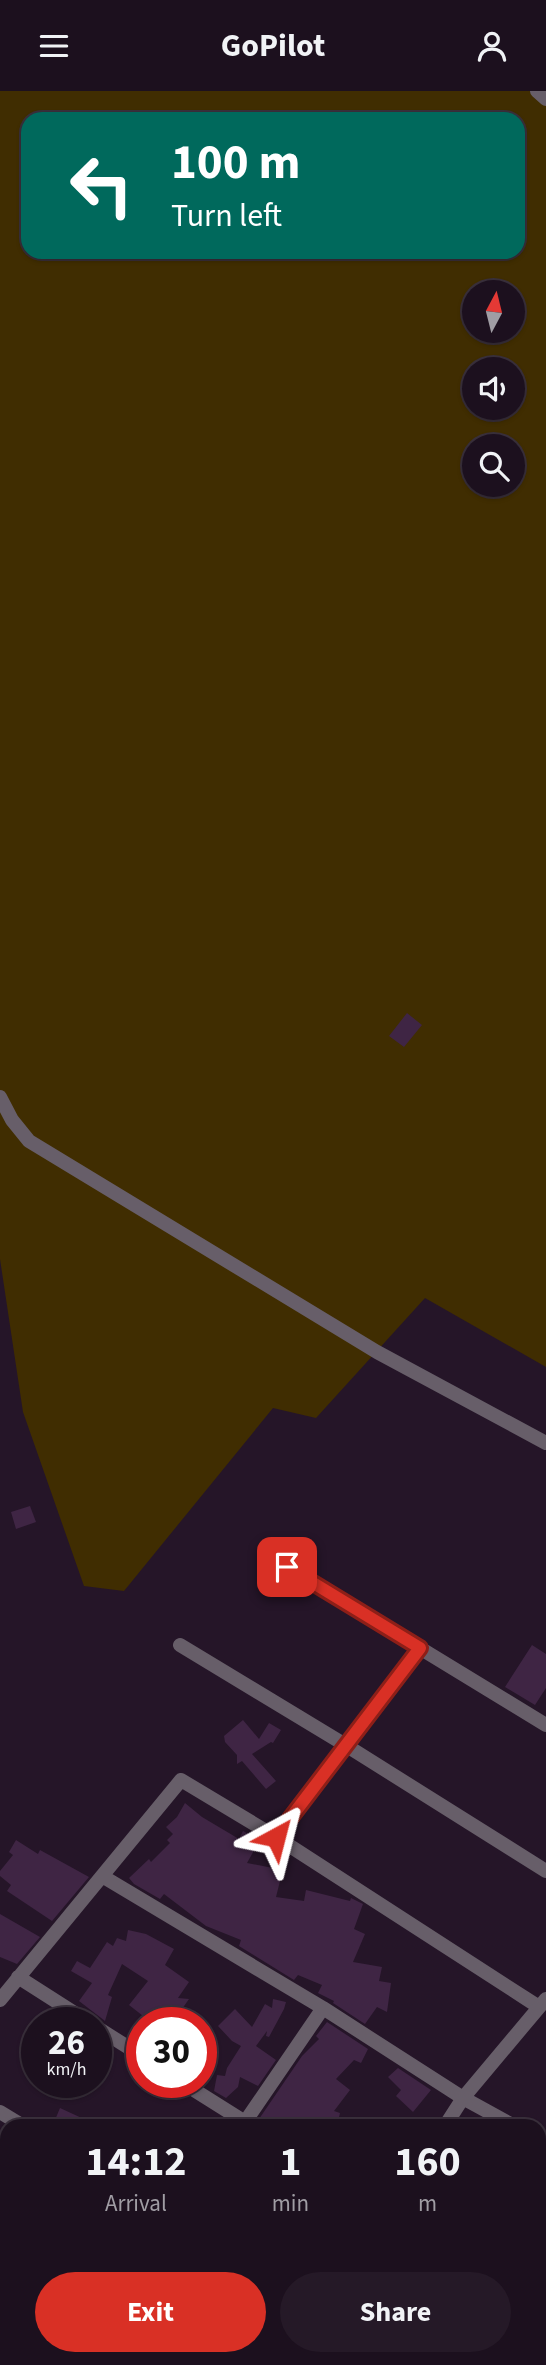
<!DOCTYPE html>
<html lang="en">
<head>
<meta charset="utf-8">
<style>
	:root { --surface:#1c101e; --page:#251927; --text:#f1f3f6; --muted:#a09da4; --line:#3a303c; --accent:#d93025 }
	body { margin:0; font-family:"Source Sans 3",sans-serif; background:var(--page); color:var(--text); height:100vh; display:flex; flex-direction:column; font-size:26px; white-space:nowrap }
	* { box-sizing:border-box; margin:0 }
	p { font-size:23px; color:var(--muted) }
	.icon { flex:none; width:38px; height:38px; fill:none; stroke:currentColor; stroke-width:2; stroke-linecap:round; stroke-linejoin:round }
	.map { position:relative; flex:1; overflow:hidden }
	.side { position:absolute; left:0px; top:2028px; width:546px; height:247px; display:flex; flex-direction:column; background:var(--surface); border-radius:21px 21px 0 0; box-shadow:0 2px 5px #0004,0 0 0 2px var(--line) }
	.side>* { flex:none }
	.guide { position:absolute; left:21px; top:21px; width:504px; height:147px; border-radius:21px; box-shadow:0 2px 5px #0004,0 0 0 2px var(--line); background:#00695c; color:#fff; overflow:hidden }
	.needle { width:46px; rotate:7deg }
	.fabs { position:absolute; left:462px; top:189px; display:grid; gap:14px }
	.fabs a { display:grid; place-items:center; width:63px; height:63px; border-radius:50%; background:var(--surface); box-shadow:0 2px 5px #0004,0 0 0 2px var(--line); font-size:35px }
	.speed { position:absolute; left:21px; top:1916px; display:flex; gap:14px; font-size:35px; font-weight:700; text-align:center }
	.speed>* { display:grid; place-content:center; width:91px; height:91px; border-radius:50%; background:var(--surface); box-shadow:0 2px 5px #0004,0 0 0 2px var(--line); line-height:1 }
	.speed small { font-size:18px; font-weight:400 }
	.speed .limit { border:10px solid #d22; background:#fff; color:#111 }
	.pin { position:absolute; display:grid; place-items:center; width:60px; height:60px; color:#fff; margin:-30px; border-radius:14px; box-shadow:0 4px 10px #0006 }
	.me { position:absolute; width:77px; margin:-38px; rotate:38deg; stroke-linejoin:round; filter:drop-shadow(0 0 5px #0008) }
	.turn { display:flex; align-items:center; gap:24px; height:147px; padding:0 35px; font-size:32px }
	.turn .icon { width:91px; height:91px; stroke-width:2.5 }
	.turn b { display:block; font-size:49px; line-height:60px }
	.eta { display:flex; justify-content:space-evenly; align-items:center; height:119px; text-align:center }
	.eta b { font-size:42px; font-weight:700; line-height:49px }
	.action { display:flex; gap:14px; margin-top:auto; padding:14px 35px }
	.action a { flex:1; height:80px; border-radius:42px; background:var(--accent); color:#fff; font-size:28px; font-weight:700; line-height:80px; text-align:center }
	.action a+a { background:var(--page); color:var(--text) }
	header { display:flex; justify-content:space-between; align-items:center; height:91px; padding:0 35px; background:var(--surface); font-size:32px; font-weight:700 }
	.map>svg:first-child { display:block }
</style>
</head>
<body>
<header><svg class="icon" aria-label="menu" viewBox="0 0 24 24"><path d="M4 6h16M4 12h16M4 18h16"/></svg>GoPilot<svg class="icon" aria-label="person" viewBox="0 0 24 24"><circle cx="12" cy="8" r="4"/><path d="M4 21q1-7 8-7t8 7"/></svg></header>
<div class="map">
<svg width="546" height="2274" viewBox="0 0 546 2274">
	<rect width="100%" height="100%" fill="#251528"/>
	<path fill="#402d01" fill-rule="evenodd" d="M 0,0 L 546,0 L 546,1276 L 425,1207 L 316,1327 L 273,1317 L 124,1500 L 84,1495 L 23,1321 L 0,1168 ZM 28,28 L 518,28 L 518,161 L 28,161 ZM 474,201 L 513,201 L 513,240 L 474,240 ZM 474,278 L 513,278 L 513,317 L 474,317 ZM 474,355 L 513,355 L 513,394 L 474,394 Z"/>
	<path fill="#3f2544" d="M 407,922 L 422,934 L 404,956 L 389,945 Z
		M 30,1415 L 36,1431 L 16,1438 L 11,1421 Z
		M 532,1554 L 546,1563 L 546,1597 L 535,1614 L 505,1596 Z
		M 243,1629 L 259,1648 L 269,1632 L 281,1639 L 273,1652 L 271,1651 L 252,1663 L 276,1690 L 266,1698 L 242,1670 L 237,1673 L 237,1664 L 225,1651 L 224,1645 Z
		M 185,1712 L 202,1726 L 239,1748 L 243,1740 L 260,1749 L 247,1772 L 273,1777 L 272,1780 L 282,1782 L 276,1806 L 304,1810 L 306,1799 L 350,1810 L 351,1807 L 363,1813 L 354,1838 L 365,1843 L 353,1871 L 382,1876 L 379,1890 L 391,1892 L 387,1921 L 377,1916 L 365,1933 L 333,1912 L 334,1910 L 318,1902 L 322,1894 L 298,1884 L 294,1889 L 239,1855 L 241,1849 L 206,1835 L 164,1803 L 160,1808 L 134,1793 L 129,1787 L 149,1768 L 151,1771 L 170,1752 L 167,1749 L 173,1743 L 166,1736 L 177,1726 Z
		M 16,1749 L 38,1763 L 40,1759 L 89,1786 L 52,1830 L 7,1800 L 11,1794 L 0,1785 L 0,1780 L 13,1764 L 9,1761 Z
		M 0,1823 L 40,1846 L 17,1873 L 0,1866 Z
		M 128,1839 L 146,1843 L 174,1858 L 165,1874 L 189,1891 L 178,1907 L 189,1908 L 175,1928 L 167,1923 L 159,1932 L 152,1932 L 129,1914 L 148,1890 L 122,1873 L 108,1904 L 112,1906 L 105,1930 L 79,1910 L 92,1892 L 71,1880 L 77,1870 L 90,1877 L 107,1851 L 113,1855 L 117,1847 L 126,1850 Z
		M 273,1908 L 286,1911 L 284,1918 L 269,1946 L 266,1945 L 267,1940 L 256,1955 L 276,1969 L 258,1995 L 240,1986 L 238,1996 L 226,2007 L 214,2000 L 217,1984 L 225,1985 L 227,1977 L 241,1955 L 232,1950 L 218,1935 L 235,1918 L 252,1936 L 265,1913 L 272,1917 Z
		M 327,1931 L 368,1958 L 361,1972 L 354,1969 L 336,1988 L 350,1999 L 334,2020 L 340,2022 L 337,2035 L 270,2035 L 259,2028 L 302,1965 L 319,1948 L 316,1945 Z
		M 398,1977 L 431,1999 L 413,2021 L 396,2005 L 401,1999 L 388,1986 Z
		M 60,2017 L 99,2035 L 68,2035 L 55,2029 Z"/>
	<g fill="none" stroke-linecap="round" stroke-linejoin="round">
		<path stroke="#675e69" stroke-width="14" d="M 537,0 L 546,8
			M 0,1006 L 12,1029 L 29,1050 L 377,1261 L 546,1352
			M 287,1476 L 546,1634
			M 180,1554 L 347,1655 L 546,1780
			M 420,1557 L 276,1746 L 539,1916
			M 102,1785 L 181,1689 L 276,1746
			M 18,1886 L 90,1932
			M 0,1909 L 102,1785 L 323,1917 L 245,2031 L 183,1992
			M 323,1917 L 463,2007 L 445,2035
			M 96,1936 L 142,1965
			M 0,2021 L 23,2035
			M 514,2035 L 463,2007 L 546,1908
			M 539,2050 L 546,2053
			M 0,2162 L 7,2166
			M 539,2195 L 546,2199
			M 183,2268 L 193,2274
			M 422,2268 L 432,2274
			M 34,2274 L 40,2268
			M 381,2274 L 386,2268"/>
	</g>
	<g fill="none" stroke-linecap="round" stroke-linejoin="round">
		<defs>
			<path id="route" d="M 276,1746 L 420,1557 L 287,1476"/>
		</defs>
		<use href="#route" stroke="#8d1f18" stroke-width="18"/>
		<use href="#route" stroke="#d93025" stroke-width="12"/>
	</g>
</svg>
<div class="fabs">
<a><svg class="needle" viewBox="-14 -14 28 28"><path d="M0-13l5 13h-10z" fill="#e53935"/><path d="M0 13l5-13h-10z" fill="#a09da4"/></svg></a>
<a><svg class="icon" aria-label="sound" viewBox="0 0 24 24"><path d="M4 9h4l5-4v14l-5-4H4zM17 9q2 3 0 6"/></svg></a>
<a><svg class="icon" aria-label="search" viewBox="0 0 24 24"><circle cx="10" cy="10" r="6"/><path d="M15 15l6 6"/></svg></a>
</div>
<div class="speed"><div>26<small>km/h</small></div><div class="limit">30</div></div>
<div class="pin" style="left:287px;top:1476px;background:#d93025"><svg class="icon" aria-label="arrive" viewBox="0 0 24 24"><path d="M6 21V4h12l-3 4 3 4H6"/></svg></div>
<svg class="me" style="left:276px;top:1746px" viewBox="-20 -20 40 40"><path d="M0-17L14 15 0 8-14 15z" fill="#d93025" stroke="#fff" stroke-width="4"/></svg>
<div class="guide">
<div class="turn"><svg class="icon" aria-label="left" viewBox="0 0 24 24"><path d="M17 20v-9H6M10 6l-5 5 5 5"/></svg><div><b>100 m</b>Turn left</div></div>
</div>
<section class="side">
<div class="eta">
<div><b>14:12</b><p>Arrival</p></div>
<div><b>1</b><p>min</p></div>
<div><b>160</b><p>m</p></div>
</div>
<div class="action"><a>Exit</a><a>Share</a></div>
</section>
</div>
</body>
</html>
